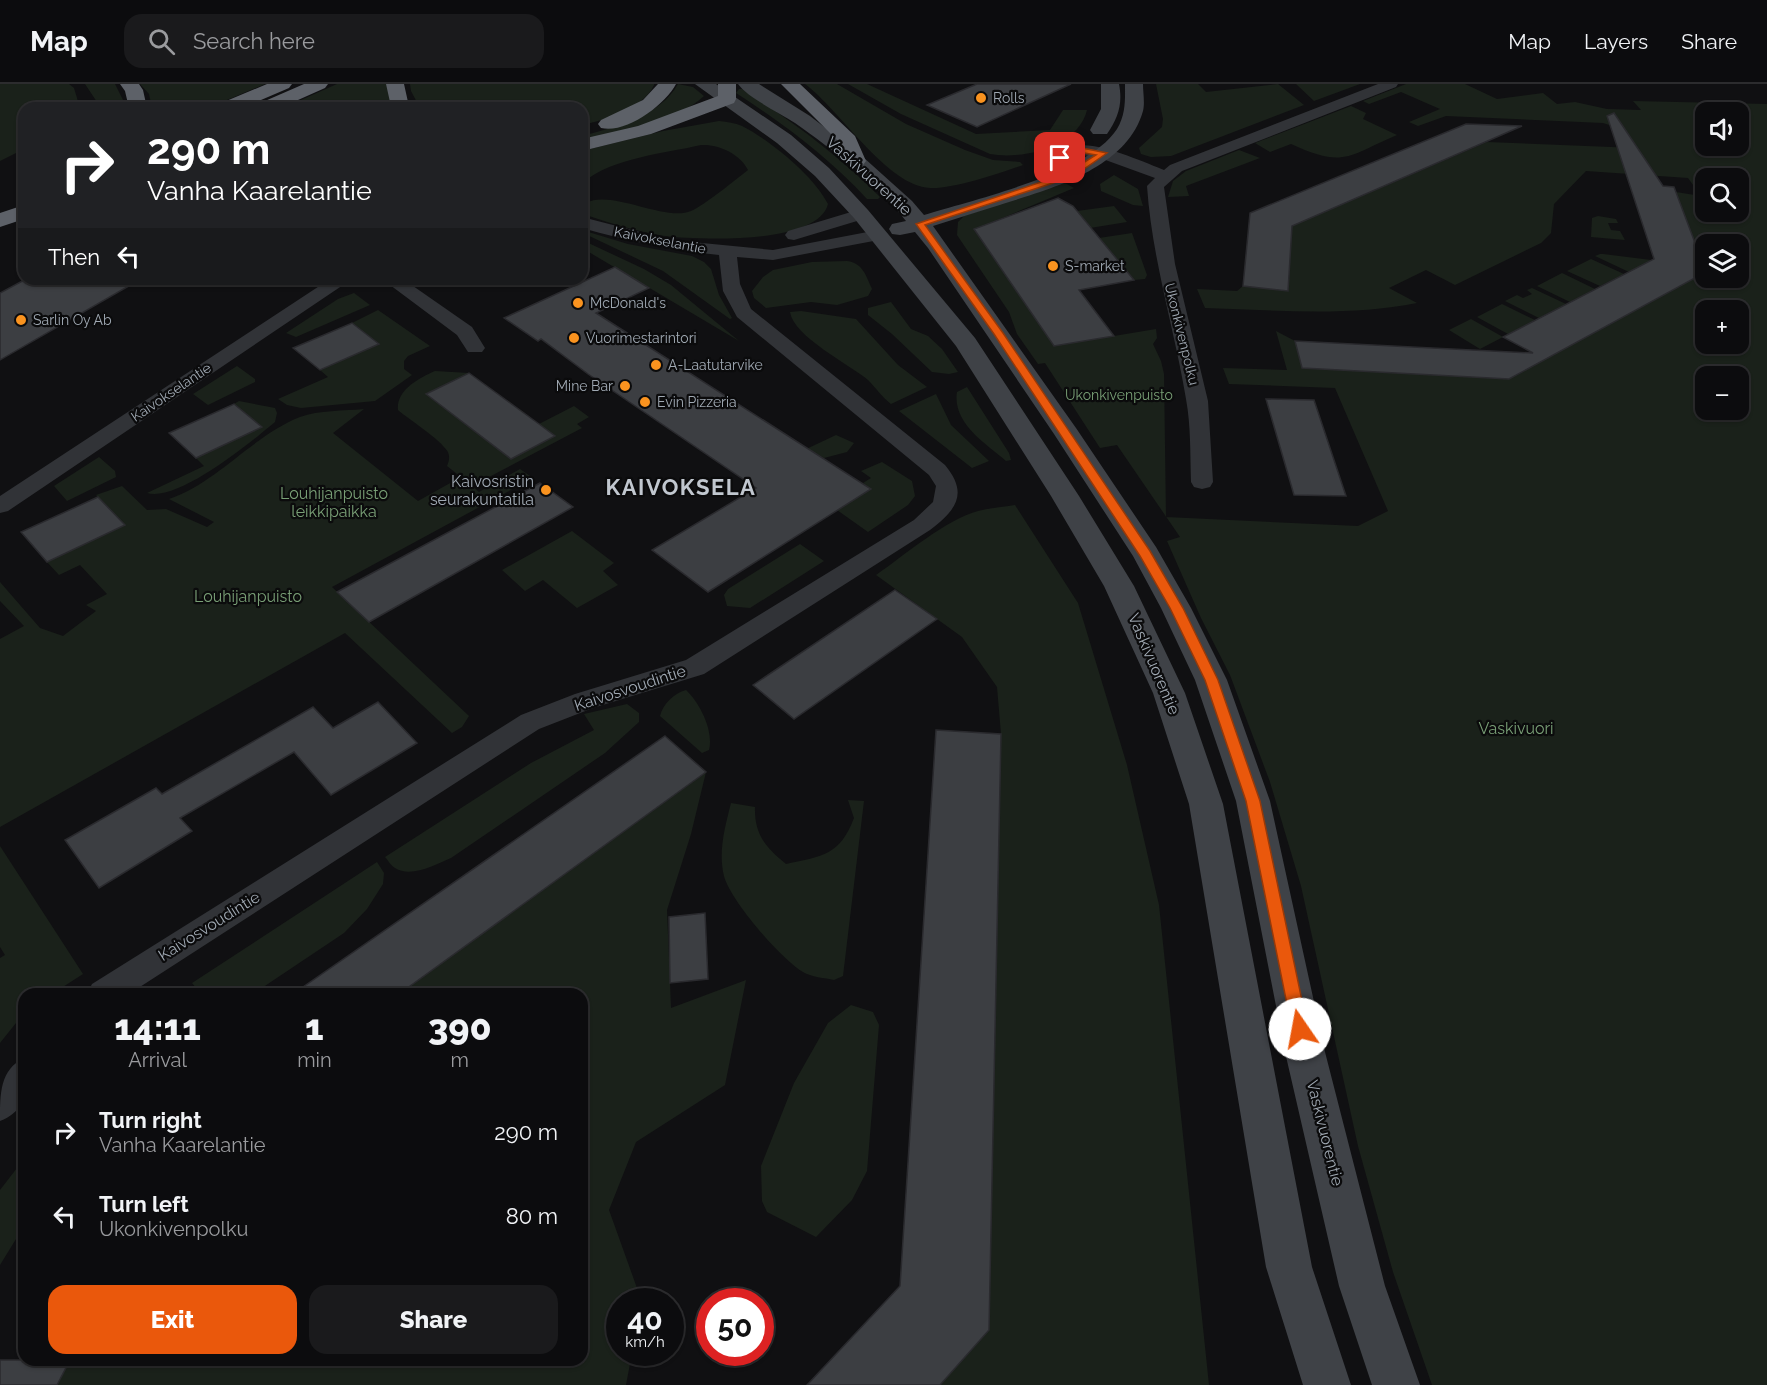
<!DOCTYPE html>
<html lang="en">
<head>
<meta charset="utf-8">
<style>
	:root { --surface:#0c0c0e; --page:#1a1a1c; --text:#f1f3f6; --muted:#9a9b9e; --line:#2c2c2e; --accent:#ea580c }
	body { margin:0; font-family:Raleway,sans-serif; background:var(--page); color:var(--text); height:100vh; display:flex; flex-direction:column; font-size:22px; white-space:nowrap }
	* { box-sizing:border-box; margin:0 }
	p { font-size:20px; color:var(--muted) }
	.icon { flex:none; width:33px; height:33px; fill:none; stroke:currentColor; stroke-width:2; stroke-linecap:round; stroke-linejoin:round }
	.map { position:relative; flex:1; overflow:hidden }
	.sheet { position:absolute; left:18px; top:904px; width:570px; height:378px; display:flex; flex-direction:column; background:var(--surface); border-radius:18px; box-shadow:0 2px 4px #0004,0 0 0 2px var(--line) }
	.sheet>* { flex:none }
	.banner { position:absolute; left:18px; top:18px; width:570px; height:183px; border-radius:18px; box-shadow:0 2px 4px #0004,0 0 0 2px var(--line); background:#202124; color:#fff; overflow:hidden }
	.buttons { position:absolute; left:1695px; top:18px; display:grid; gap:12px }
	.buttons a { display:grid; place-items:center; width:54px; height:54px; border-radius:12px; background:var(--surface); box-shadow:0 2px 4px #0004,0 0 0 2px var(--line); font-size:30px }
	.speed { position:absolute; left:606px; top:1204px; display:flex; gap:12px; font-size:30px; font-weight:700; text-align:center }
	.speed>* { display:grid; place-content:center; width:78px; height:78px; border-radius:50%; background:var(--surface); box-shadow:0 2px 4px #0004,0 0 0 2px var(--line); line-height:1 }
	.speed small { font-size:15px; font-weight:400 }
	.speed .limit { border:9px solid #d22; background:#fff; color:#111 }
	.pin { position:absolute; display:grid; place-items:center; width:51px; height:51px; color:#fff; margin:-26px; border-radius:12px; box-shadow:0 3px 9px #0006 }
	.me { position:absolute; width:66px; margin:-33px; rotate:348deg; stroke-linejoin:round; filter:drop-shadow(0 0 4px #0008) }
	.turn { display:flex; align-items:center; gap:21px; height:126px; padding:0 30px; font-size:27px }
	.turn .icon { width:78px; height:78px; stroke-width:2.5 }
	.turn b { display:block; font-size:42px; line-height:51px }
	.then { display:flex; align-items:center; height:57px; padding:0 30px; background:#0003; gap:12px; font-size:22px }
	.eta { display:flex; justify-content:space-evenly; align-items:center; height:102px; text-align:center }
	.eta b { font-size:36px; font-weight:800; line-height:42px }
	.cta { display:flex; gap:12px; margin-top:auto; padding:12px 30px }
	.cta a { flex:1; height:69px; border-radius:18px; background:var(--accent); color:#fff; font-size:24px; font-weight:800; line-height:69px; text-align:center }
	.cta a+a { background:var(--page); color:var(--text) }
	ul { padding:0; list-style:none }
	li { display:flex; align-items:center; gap:18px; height:84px; padding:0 30px }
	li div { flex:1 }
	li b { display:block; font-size:22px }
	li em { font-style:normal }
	header { display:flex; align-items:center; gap:36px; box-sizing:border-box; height:84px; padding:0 30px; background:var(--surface); border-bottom:2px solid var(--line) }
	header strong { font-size:28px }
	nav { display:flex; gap:33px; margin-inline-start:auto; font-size:21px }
	.search { width:420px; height:54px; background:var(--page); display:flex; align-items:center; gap:15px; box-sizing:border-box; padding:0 21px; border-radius:18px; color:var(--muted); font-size:22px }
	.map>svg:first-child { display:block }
</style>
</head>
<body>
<header>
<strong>Map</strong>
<div class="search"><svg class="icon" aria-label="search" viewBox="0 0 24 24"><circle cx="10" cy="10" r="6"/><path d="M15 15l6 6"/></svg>Search here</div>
<nav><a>Map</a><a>Layers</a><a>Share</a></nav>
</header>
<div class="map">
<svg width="1767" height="1301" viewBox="0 0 1767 1301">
	<rect width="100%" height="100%" fill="#101012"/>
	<path fill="#1a211a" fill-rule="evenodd" d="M 0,0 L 69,0 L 74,4 L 80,24 L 24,24 L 24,65 L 0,77 Z
		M 85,0 L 115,0 L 123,16 L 124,24 L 98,24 L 99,21 Z
		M 140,0 L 265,0 L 208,24 L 152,24 L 149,10 Z
		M 337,0 L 388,0 L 393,24 L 283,24 Z
		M 410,0 L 654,0 L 654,1 C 644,24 605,36 582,41 L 582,24 L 420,24 L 411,7 Z
		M 678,0 L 693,3 L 704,12 C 680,36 615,48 582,57 L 582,52 C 616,43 660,32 678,0 Z
		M 805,0 L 837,0 L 906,40 L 965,66 L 993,76 L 1020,78 L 1023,81 C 1000,89 954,105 930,104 C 887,102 840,26 805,0 Z
		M 848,0 L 867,0 L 976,50 L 1050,46 L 1063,26 L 1087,26 C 1078,63 1023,76 990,70 L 901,30 Z
		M 1156,0 L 1198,0 L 1206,8 L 1278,0 L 1304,21 L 1171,72 L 1151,73 L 1141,70 L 1139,64 L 1162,43 L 1163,35 Z
		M 1296,0 L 1360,0 L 1314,17 Z
		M 1406,0 L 1465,0 L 1497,15 L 1543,9 L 1557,20 L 1575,18 L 1607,25 L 1641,26 L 1633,17 L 1767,20 L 1767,1301 L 1432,1301 L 1393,1188 L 1358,1062 L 1301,802 L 1270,698 L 1230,591 L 1201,534 L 1167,457 L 1180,453 L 1117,361 L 1100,364 L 1045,279 L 1038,280 L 1017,250 L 1009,228 L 957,151 L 958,138 L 964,132 L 1063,98 L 1074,104 L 974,146 L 1054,262 L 1156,245 L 1157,254 L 1153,260 L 1161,277 L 1164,290 L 1166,433 L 1358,442 L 1388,427 L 1335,304 L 1229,300 L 1223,284 L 1287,286 L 1276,247 L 1295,257 L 1302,284 L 1509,295 L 1705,188 L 1676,108 L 1701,112 L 1688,94 L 1586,87 L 1554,120 L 1551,149 L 1541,159 L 1455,201 L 1426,186 L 1389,204 L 1417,219 C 1348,233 1275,226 1205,224 L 1197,205 L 1237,207 L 1243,202 L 1288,207 L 1292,142 L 1487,58 L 1636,64 L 1625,46 L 1603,39 L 1446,32 L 1418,42 L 1409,38 L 1440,25 L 1401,8 L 1369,20 L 1363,17 ZM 1706,28 L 1738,28 L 1738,62 L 1706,62 ZM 1706,94 L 1738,94 L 1738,128 L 1706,128 ZM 1706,160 L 1738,160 L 1738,194 L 1706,194 ZM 1706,226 L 1738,226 L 1738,260 L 1706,260 ZM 1706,292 L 1738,292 L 1738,326 L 1706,326 Z
		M 739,5 L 742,5 C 792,37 838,71 880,113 L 878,115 L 867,115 C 828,73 784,40 736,9 Z
		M 1351,22 L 1366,29 L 1363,35 L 1397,51 C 1346,73 1344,84 1291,60 L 1270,68 L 1255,59 Z
		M 719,37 C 727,38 735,39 742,42 C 770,56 814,92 828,120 C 818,161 699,156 665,152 C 639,148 613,140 589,132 L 584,128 L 586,119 C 611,105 665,138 691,127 C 705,121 735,96 748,86 C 740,70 719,60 701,61 C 663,70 614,73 582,99 L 582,67 L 663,47 Z
		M 1239,66 L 1260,74 L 1186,102 L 1189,112 L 1168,113 L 1173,97 L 1186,87 Z
		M 1114,91 L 1138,105 L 1143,122 L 1133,121 L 1101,107 L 1100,100 Z
		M 1114,122 L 1127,138 L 1090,144 L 1077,127 Z
		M 1598,132 L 1616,135 L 1618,139 L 1608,139 L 1611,146 L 1620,147 L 1625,156 L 1591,153 L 1592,134 Z
		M 585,147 L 628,160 L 692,172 L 704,178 L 711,185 L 719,211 L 732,234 L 730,235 L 663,187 L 583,149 Z
		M 1132,149 L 1147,191 L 1145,195 L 1134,196 L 1099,154 Z
		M 582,156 L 644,185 L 671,201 L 739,257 L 582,164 Z
		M 1600,170 L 1603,170 L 1651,176 L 1629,188 L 1595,172 Z
		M 1591,175 L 1624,190 L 1600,202 L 1567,187 Z
		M 847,177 C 863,179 866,192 872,205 L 868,212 L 837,221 L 811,218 L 766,224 L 754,214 L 752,207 L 763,193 L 773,186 L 812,178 Z
		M 1562,189 L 1595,205 L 1570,218 L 1537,202 Z
		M 1532,204 L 1566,220 L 1539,234 L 1505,217 L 1517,211 L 1523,214 L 1532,210 L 1527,206 Z
		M 354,209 L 370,221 L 296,253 L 286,249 L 338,215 Z
		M 891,218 L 911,245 L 928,252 L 942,265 L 958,288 L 949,290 L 932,288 L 892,250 L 868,231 L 868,224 Z
		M 1502,220 L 1535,236 L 1508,250 L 1477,233 Z
		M 378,226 L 430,262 L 408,272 L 404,277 L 404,285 L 412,291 L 375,317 L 301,324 L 287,321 L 278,315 L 328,293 L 320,286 L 378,260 L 352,239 Z
		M 801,227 L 856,235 L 898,281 L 927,303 L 891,320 C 882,313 876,304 868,296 C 849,280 794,253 790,228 Z
		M 1471,235 L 1503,253 L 1480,265 L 1449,246 Z
		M 237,282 L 255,295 L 255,298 L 208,321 L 193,310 Z
		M 435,287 L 469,289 L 427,310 L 554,352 L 539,340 L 574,322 L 589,333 L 577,340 L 582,344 L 472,402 L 479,408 L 520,385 L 533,394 L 332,503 L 469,632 L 462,643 L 452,649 L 345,549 L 0,743 L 0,555 L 24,542 L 0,517 L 0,498 L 40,544 L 63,552 L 96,527 L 86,521 L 107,510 L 80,481 L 59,491 L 47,478 L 124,441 L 96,411 L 122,402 L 147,426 L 166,425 L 207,443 L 214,438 L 169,415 C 218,398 252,352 300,333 C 319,326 344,327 364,325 L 333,349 L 418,417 L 461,393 L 447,382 C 449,377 450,373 448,368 C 439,354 411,337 398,326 C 396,306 419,294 435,287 Z
		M 967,303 L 1009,369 L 1011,376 L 1006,377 C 986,360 952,339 957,308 Z
		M 936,310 L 951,341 L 989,377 L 972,384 L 899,327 Z
		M 239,317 L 275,324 L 277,329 L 275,338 C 251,358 179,418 147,409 L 204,382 L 196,374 L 262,343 L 234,320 Z
		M 836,351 L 854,359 L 847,368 L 824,374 L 815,369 L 808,373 L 800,368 Z
		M 99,373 L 115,387 L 116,393 L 67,417 L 54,402 Z
		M 882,378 L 912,397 L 915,412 L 908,421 L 868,448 L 837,426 L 870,405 L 863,399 L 871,394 L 861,387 Z
		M 1015,421 L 1078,519 L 1127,681 L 1159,821 L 1209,1301 L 940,1301 L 989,1246 L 1001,650 L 997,603 L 962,553 L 876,491 C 905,471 945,436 978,427 C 990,424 1003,423 1015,421 Z
		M 572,447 L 614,479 L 603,487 L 618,501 L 577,524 L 543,496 L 525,507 L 502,486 Z
		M 800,460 L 824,477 L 750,524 L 727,522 L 724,511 L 728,505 Z
		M 686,606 C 700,619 714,647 709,666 L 702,669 L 660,632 C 663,620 674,609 686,606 Z
		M 627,620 L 639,629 L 639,638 L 605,669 L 451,774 C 435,781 411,794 395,784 C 391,782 388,776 385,773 L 531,679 L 594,646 L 584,630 Z
		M 706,688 L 691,750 L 667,826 L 671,924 L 746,896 L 725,1001 L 636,1058 L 609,1126 L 642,1218 L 620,1218 L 620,1269 L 632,1269 L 626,1301 L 57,1301 L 70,1276 L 582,1276 L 582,910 L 399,910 Z
		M 848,716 L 864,717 L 843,892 L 834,896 C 825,894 811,893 803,888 C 781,875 730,816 724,792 C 718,768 725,743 731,719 L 755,723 C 754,750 766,764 786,780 C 823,772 840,771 854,734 Z
		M 0,762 L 83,890 L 52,910 L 24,910 L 24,929 L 0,959 L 0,874 L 5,871 L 0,863 Z
		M 377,778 L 384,789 L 383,800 L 367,825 L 344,849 L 253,910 L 201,910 L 192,899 Z
		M 851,921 L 873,928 L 879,941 L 867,1087 L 852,1116 L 816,1153 L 767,1128 L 762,1117 L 761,1082 L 794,999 L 828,939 Z
		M 24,1075 L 24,1142 L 0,1181 L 0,1106 Z"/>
	<path fill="#3c3e42" stroke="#2a2a2e" stroke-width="1.5" d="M 977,0 L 1071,0 L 977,43 L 927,21 Z
		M 1614,29 L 1663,102 L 1674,103 L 1706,188 L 1509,295 L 1302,284 L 1295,257 L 1533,269 L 1503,253 L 1654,175 L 1607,32 Z
		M 1466,40 L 1522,42 L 1292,142 L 1288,207 L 1243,202 L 1250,129 Z
		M 1058,114 L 1073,122 L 1134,196 L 1079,206 L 1114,252 L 1054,262 L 974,145 Z
		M 615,183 L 649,204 L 596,229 L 871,405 L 708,508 L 652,466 L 756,404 L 588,290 L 541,255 L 538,257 L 504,234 Z
		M 26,195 L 141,195 L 0,276 L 0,209 Z
		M 352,239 L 379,260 L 320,286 L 293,264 Z
		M 469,289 L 539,340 L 555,352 L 511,375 L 426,310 Z
		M 1266,315 L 1314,316 L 1346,412 L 1294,411 Z
		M 234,320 L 262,343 L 196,374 L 169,349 Z
		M 540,399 L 573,423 L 369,538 L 337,508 Z
		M 98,413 L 125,441 L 47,478 L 21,448 Z
		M 895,506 L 937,535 L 794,635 L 753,601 Z
		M 378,618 L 417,659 L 331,711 L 294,668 L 180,734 L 192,747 L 99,804 L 65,756 L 156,704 L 162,710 L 313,623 L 333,644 Z
		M 936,646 L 1001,650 L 989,1246 L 940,1301 L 807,1301 L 900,1202 Z
		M 665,652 L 706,688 L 399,910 L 293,910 Z
		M 705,829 L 708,895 L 670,899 L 669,833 Z
		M 0,1276 L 70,1276 L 57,1301 L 0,1301 Z"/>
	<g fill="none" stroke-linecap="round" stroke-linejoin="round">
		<path fill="#313337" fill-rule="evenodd" d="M 1378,0 L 1398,0 L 1396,3 L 1182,87 L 1164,103 L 1175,180 L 1208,317 L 1213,398 L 1210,403 L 1202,405 L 1194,403 L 1191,398 C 1190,370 1191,342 1186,315 C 1174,243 1152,175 1147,102 L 1155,94 L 1100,74 L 1071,69 L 1069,66 C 1082,50 1146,79 1164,86 L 1170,81 Z
			M 861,125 L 867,126 L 870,130 L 867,134 L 794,156 L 788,155 L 785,151 L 788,147 Z
			M 582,133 L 671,156 L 773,166 L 878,146 L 884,147 L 887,151 L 884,155 L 773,176 L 737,173 L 740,200 L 751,225 L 945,381 C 969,410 956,426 930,446 L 704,590 L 593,624 L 539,645 L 129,910 L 87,910 L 92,900 L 521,631 L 575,610 L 686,576 L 914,436 L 933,418 L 936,402 L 929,391 L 737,233 L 723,207 L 719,171 C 672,166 628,157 582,144 Z
			M 330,195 L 352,195 L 8,427 L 0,429 L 0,412 Z
			M 382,195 L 403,195 L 472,243 L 485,264 L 482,268 L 468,268 L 457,251 Z
			M 24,974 C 24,1002 31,1025 0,1037 C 0,1009 0,986 24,974 Z"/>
		<path fill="#3f4247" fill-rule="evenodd" d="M 695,0 L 716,0 L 791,51 L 829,84 L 868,126 L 975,254 L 1079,412 L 1134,502 L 1185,609 L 1223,720 L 1312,1183 L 1351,1301 L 1303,1301 L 1266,1183 L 1189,720 L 1153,609 L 1104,502 L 1051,412 L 956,262 L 854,134 L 815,92 L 777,59 Z
			M 738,0 L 759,0 L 810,32 L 863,73 L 912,117 L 924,131 C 975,115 1088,90 1117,45 C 1126,30 1125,16 1125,0 L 1143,0 C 1143,8 1145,19 1143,27 C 1126,88 1042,107 990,124 C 971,130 952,136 933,142 L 1076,344 L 1156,463 L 1191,524 L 1227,596 L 1270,717 L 1325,968 L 1385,1202 L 1420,1301 L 1372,1301 L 1339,1202 L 1285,968 L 1236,717 L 1195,596 L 1161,524 L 1133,472 L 1054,350 L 928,164 L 915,148 L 900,151 L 892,150 L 889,145 L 892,140 L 906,137 C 878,101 832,65 795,39 C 780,29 748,14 738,0 Z
			M 1101,0 L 1119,0 C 1123,20 1118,34 1107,50 L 1093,50 L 1090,46 L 1101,25 Z"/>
		<path fill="#5d6168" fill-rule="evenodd" d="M 120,0 L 139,0 L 143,6 L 147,24 L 129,24 L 125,7 Z
			M 267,0 L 292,0 L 289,4 L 242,24 L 217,24 L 219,20 Z
			M 304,0 L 328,0 L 325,4 L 280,24 L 256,24 L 258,20 Z
			M 386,0 L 404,0 L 408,18 L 412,24 L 394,24 L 390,18 Z
			M 658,0 L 676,0 C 665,21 626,50 601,44 L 598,40 L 601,36 L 643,16 Z
			M 718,0 L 736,0 L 736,15 L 734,19 L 651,50 L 582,67 L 582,55 L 638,42 L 718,12 Z
			M 781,0 L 800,0 L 855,52 L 866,77 L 863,81 L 849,81 L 839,58 Z
			M 24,121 L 24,135 L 0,143 L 0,129 Z"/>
	</g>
	<path fill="#ea580c" stroke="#983908" stroke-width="1.5" d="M 1077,63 L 1107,69 L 1081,87 L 1056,98 L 925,141 L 1003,249 L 1150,467 L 1183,524 L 1218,596 L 1260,717 L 1308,945 L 1306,951 L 1300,953 L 1294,951 L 1292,945 L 1246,717 L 1205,596 L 1170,524 L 1140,472 L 994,250 L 916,140 L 1050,95 L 1075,84 L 1096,71 L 1078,68 L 1063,76 L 1056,74 Z"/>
	<g fill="#fa931f" stroke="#0b0b0c" stroke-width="2">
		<circle cx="981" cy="14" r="6"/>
		<circle cx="1053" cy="182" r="6"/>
		<circle cx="578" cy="219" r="6"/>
		<circle cx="21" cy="236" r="6"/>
		<circle cx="574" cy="254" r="6"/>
		<circle cx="656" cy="281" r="6"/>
		<circle cx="625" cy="302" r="6"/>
		<circle cx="645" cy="318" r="6"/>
		<circle cx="546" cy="406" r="6"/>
	</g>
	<g text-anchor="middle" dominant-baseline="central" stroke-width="4.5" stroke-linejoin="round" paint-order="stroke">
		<g font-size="14" fill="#a0a9b3" stroke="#0b0b0c" text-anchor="start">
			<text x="993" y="14">Rolls</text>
			<text x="1065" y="182">S-market</text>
			<text x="590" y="219">McDonald's</text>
			<text x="33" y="236">Sarlin Oy Ab</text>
			<text x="586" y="254">Vuorimestarintori</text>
			<text x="668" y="281">A-Laatutarvike</text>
			<text x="613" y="302" text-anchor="end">Mine Bar</text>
			<text x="657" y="318">Evin Pizzeria</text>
		</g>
		<g font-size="14" fill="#a0a9b3" stroke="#0b0b0c">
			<text transform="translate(660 156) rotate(11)">Kaivokselantie</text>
			<text transform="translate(1182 250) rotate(76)">Ukonkivenpolku</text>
			<text transform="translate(171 308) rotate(-34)">Kaivokselantie</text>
		</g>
		<g font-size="14" fill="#799f76" stroke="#0b0b0c">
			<text x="1119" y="311">Ukonkivenpuisto</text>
		</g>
		<g font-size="16" fill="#a0a9b3" stroke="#0b0b0c">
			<text transform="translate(869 92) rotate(42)">Vaskivuorentie</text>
			<text transform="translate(1154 580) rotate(67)">Vaskivuorentie</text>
			<text transform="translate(630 604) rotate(-18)">Kaivosvoudintie</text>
			<text transform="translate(209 842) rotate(-32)">Kaivosvoudintie</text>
			<text transform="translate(1325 1049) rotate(76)">Vaskivuorentie</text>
		</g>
		<g font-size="16" fill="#a0a9b3" stroke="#0b0b0c" text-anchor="end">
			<text x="534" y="397">Kaivosristin<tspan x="534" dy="18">seurakuntatila</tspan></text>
		</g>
		<g font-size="16" fill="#799f76" stroke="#0b0b0c">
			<text x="334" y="409">Louhijanpuisto<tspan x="334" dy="18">leikkipaikka</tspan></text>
			<text x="248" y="512">Louhijanpuisto</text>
			<text x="1516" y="644">Vaskivuori</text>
		</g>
		<g font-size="22" font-weight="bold" letter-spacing="1.5" fill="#c1c7cf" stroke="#0b0b0c">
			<text x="681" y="403">KAIVOKSELA</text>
		</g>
	</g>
</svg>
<div class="buttons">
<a><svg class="icon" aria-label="sound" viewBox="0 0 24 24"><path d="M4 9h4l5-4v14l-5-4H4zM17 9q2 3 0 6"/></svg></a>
<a><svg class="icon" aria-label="search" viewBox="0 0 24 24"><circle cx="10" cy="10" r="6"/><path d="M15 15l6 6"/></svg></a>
<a><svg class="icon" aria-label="layers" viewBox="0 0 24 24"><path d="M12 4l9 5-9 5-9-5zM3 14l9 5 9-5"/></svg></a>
<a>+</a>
<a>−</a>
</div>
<div class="speed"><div>40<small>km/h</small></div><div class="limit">50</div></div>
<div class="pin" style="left:1060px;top:74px;background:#d93025"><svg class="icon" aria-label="arrive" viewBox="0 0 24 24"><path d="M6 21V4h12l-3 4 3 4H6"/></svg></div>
<svg class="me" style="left:1300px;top:945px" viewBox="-20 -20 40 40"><circle r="19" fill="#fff"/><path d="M0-13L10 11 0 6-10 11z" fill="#ea580c"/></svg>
<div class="banner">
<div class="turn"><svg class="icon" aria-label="right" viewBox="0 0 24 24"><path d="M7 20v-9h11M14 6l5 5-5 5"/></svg><div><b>290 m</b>Vanha Kaarelantie</div></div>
<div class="then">Then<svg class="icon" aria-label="left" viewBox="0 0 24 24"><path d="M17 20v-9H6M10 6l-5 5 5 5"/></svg></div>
</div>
<section class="sheet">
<div class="eta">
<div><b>14:11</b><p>Arrival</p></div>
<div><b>1</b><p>min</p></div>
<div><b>390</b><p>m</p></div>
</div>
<ul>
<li><svg class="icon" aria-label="right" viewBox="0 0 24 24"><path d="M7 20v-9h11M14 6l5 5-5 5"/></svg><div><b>Turn right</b><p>Vanha Kaarelantie</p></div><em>290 m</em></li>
<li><svg class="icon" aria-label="left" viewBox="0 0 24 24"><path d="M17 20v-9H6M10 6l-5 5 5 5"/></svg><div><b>Turn left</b><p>Ukonkivenpolku</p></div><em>80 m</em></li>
</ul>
<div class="cta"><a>Exit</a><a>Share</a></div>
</section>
</div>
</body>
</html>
